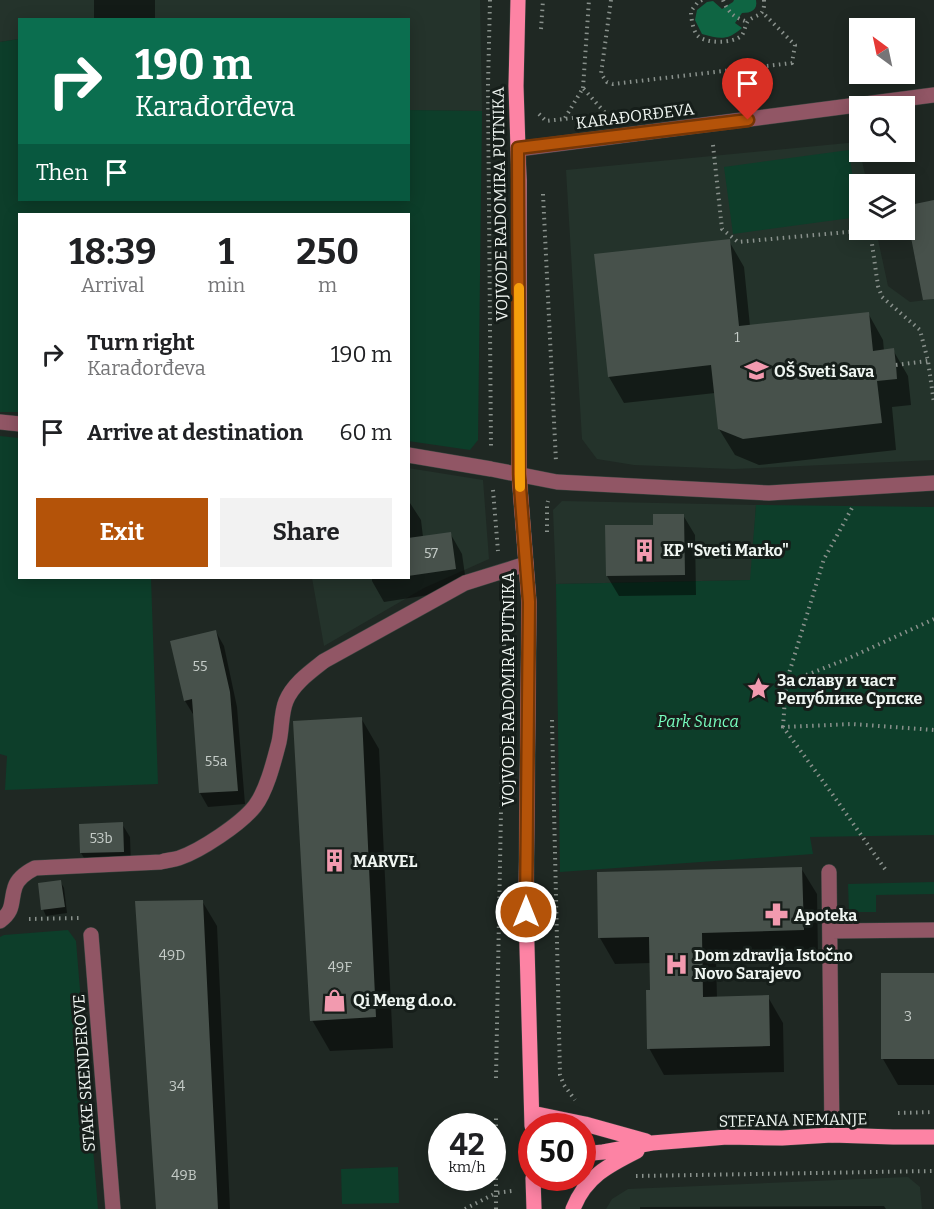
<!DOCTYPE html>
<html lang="en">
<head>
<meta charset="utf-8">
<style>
	:root { --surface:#fff; --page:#f2f2f2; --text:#202124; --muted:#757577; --accent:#b45309 }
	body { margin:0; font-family:Bitter,serif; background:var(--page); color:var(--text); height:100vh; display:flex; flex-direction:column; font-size:22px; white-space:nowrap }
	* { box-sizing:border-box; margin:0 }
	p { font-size:20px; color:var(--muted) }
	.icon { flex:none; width:33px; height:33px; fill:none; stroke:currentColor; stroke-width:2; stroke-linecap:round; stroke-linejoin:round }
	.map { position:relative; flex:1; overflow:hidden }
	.panel { position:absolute; left:18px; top:213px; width:392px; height:366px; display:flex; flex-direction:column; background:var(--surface); border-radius:0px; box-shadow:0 3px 15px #0003 }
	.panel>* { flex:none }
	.top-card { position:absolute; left:18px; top:18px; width:392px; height:183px; border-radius:0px; box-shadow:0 3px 15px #0003; background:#0b6e4f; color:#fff; overflow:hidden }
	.needle { width:39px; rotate:327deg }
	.controls { position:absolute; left:849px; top:18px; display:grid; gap:12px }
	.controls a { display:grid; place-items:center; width:66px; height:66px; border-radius:0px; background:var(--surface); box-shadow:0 3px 15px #0003; font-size:30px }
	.speed { position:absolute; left:428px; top:1113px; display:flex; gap:12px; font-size:30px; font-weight:700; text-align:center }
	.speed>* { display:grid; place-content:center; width:78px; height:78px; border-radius:50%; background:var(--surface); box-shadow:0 3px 15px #0003; line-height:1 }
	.speed small { font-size:15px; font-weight:400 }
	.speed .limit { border:9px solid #d22; background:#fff; color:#111 }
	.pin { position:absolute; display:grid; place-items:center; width:51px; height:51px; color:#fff; margin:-62px -26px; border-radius:50% 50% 50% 0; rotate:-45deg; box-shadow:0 0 6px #0007 }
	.pin .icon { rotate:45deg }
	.me { position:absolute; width:66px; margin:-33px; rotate:0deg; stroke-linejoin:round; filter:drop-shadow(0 0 4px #0008) }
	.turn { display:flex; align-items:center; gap:21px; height:126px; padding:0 18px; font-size:27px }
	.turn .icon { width:78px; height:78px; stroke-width:2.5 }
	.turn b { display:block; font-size:42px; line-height:51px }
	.then { display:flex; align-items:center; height:57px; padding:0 18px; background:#0003; gap:12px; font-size:22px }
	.eta { display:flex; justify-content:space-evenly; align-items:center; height:102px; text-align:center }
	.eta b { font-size:36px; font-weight:700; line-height:42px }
	.cta { display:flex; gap:12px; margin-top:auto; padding:12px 18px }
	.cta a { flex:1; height:69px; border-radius:0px; background:var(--accent); color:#fff; font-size:24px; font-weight:700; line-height:69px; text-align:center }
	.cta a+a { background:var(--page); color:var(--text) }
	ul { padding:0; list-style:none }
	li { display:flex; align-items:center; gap:18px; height:78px; padding:0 18px }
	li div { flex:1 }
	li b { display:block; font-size:22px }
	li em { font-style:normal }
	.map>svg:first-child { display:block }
</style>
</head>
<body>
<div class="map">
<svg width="934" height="1209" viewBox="0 0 934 1209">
	<rect width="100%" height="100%" fill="#1f2823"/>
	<path fill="#24332b" d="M 0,0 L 480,0 L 482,111 L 408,110 L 408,20 L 20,20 L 19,39 L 0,42 Z
		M 858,142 L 867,184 L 860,184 L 860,230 L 876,230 L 888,286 L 910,302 L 934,299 L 934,460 L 734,469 L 634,465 L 597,459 L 582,439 L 566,170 Z
		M 408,468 L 483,480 L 489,559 L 424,588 L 324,646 L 312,578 L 408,578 Z
		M 562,501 L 756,505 L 751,580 L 556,584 L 553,510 Z
		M 908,1177 L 920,1187 L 922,1209 L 606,1209 L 612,1199 L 628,1189 Z"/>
	<path fill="#0d3e2a" d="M 19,39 L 20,200 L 408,200 L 408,110 L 482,111 L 478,440 L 470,450 L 408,441 L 408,214 L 20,214 L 19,412 L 0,412 L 0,42 Z
		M 849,150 L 858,217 L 733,234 L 724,167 Z
		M 0,436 L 19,438 L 20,578 L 151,578 L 158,784 L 5,790 L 7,756 L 0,754 Z
		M 756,505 L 934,507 L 934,835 L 810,837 L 813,854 L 560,872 L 556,584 L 750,580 Z
		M 934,882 L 934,894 L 876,895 L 876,912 L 849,912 L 848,884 Z
		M 68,930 L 76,941 L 98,1209 L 0,1209 L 0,937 L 4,935 Z
		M 398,1167 L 399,1203 L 342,1204 L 341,1169 Z"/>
	<path fill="#0f6543" d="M 734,0 L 756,0 C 758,10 751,13 742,13 L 735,23 L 742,28 C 727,41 720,39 702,34 L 695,20 L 697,10 L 707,2 L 713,1 L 722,9 L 733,2 Z"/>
	<path fill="#0007" d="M 94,0 L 155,0 L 155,20 L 94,20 Z
		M 729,241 L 744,267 L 750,326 L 868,313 L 883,340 L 884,351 L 893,350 L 908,376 L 911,405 L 892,407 L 896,450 L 759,465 L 735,455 L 719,429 L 715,393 L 624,403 L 609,377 Z
		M 408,500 L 421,520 L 423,537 L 450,533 L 462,554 L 467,589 L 384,602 L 372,581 L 372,578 L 408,578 Z
		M 683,515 L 695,535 L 696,595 L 619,596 L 607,576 L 655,526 Z
		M 216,632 L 224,646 L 237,707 L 245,804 L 208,807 L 200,793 L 195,714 L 193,714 L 185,701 Z
		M 361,718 L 379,749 L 393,1048 L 330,1051 L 312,1020 Z
		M 122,824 L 130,837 L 131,865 L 89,866 L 81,853 Z
		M 801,868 L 817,894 L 818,956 L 716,959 L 717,998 L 768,997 L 783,1023 L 784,1072 L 664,1075 L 649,1048 L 651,992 L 651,963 L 615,964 L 600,938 Z
		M 60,881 L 64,888 L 67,913 L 46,916 L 43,909 Z
		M 202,901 L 217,926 L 230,1209 L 157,1209 Z
		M 934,974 L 934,1085 L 898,1085 L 883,1059 Z
		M 884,1206 L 886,1209 L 640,1209 L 640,1207 Z"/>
	<path fill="#47514b" d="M 934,200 L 934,299 L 923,300 L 905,206 Z
		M 730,239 L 739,326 L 869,312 L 873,351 L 894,348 L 896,365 L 897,379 L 877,381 L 882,423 L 743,439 L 718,429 L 711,365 L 608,377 L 594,254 Z
		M 653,514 L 684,514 L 685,575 L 606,576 L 605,525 L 653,525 Z
		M 451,532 L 456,569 L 408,576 L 408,538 Z
		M 216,630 L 230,692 L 238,791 L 199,793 L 192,699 L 184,701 L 170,641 Z
		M 362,717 L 376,1017 L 310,1021 L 293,721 Z
		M 123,822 L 124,852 L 80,853 L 79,824 Z
		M 802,867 L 804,930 L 702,933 L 703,997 L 769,995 L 770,1046 L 647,1049 L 646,990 L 650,990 L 649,937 L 598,938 L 597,872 Z
		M 61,880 L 65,907 L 41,910 L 38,883 Z
		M 203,900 L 218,1209 L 156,1209 L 135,901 Z
		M 881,973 L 934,973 L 934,1059 L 881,1059 Z"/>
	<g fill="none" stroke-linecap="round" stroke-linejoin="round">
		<defs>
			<path id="minor" d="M 518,149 L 934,95
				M 0,422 L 20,424
				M 408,455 L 491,469 L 557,482 L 769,493 L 934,483
				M 829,872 L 832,1135
				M 0,921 C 15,910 10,902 15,887 C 18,878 27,872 35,868 L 161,862 C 167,860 173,860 179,858 C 200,851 241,824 255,806 C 267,790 274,761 279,742 C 282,729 281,713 286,701 C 293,684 310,672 324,661 L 465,583 L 526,564
				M 830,931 L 934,930
				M 91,935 L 113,1209"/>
			<path id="major" d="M 518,0 L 516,86 L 519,180 L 519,474 L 529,602 L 526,911 L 532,1126
				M 532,1113 L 585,1124 L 646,1141
				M 582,1154 L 603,1152 L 652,1143 L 727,1137 L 782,1138 L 832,1135 L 893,1137 L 934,1137
				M 533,1178 L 534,1209
				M 573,1209 C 585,1177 609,1165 637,1151"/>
		</defs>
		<use href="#minor" stroke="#3c4540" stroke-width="16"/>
		<use href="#major" stroke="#3c4540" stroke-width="16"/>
		<path stroke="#89918c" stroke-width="4" stroke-dasharray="1.5 4.5" stroke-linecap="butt" d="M 490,0 L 488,85 L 491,449
			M 611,0 L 601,74 L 607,82 L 613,84 L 792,63 L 795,45 L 762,12
			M 702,0 L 698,2 L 691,11 C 691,18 693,30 697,35 C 704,44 734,44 742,35 C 745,31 745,25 748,21 C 757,13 765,18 764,0
			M 723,0 C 728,13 735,18 748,22
			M 541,29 L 543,0
			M 583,88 L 589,0
			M 539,114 L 546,121 L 573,118
			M 565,118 L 583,88 L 607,115
			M 713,145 L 722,229 L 738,242 L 870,230 L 878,286 L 882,297 L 920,330 L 928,361 L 934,403
			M 543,194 L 556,462
			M 896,365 L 928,361
			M 493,490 L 498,551
			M 547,532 L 547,505 L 548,501
			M 786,683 L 824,559 L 852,508
			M 552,720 L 560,1075 L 564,1085 L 575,1100
			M 783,727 L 786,683 L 847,659 L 934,619
			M 885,869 L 833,795 L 783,727 L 852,724 L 934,730
			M 29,919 L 79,918
			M 496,1078 L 505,597
			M 898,1113 L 934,1112
			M 636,1176 L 934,1171
			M 465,1209 L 496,1193 L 496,1117
			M 496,1209 L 496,1193 L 512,1191"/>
		<use href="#minor" stroke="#915665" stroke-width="15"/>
		<use href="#major" stroke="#fd83a4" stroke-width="15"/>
	</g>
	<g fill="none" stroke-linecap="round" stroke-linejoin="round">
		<defs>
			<path id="route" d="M 526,912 L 529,602 L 519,474 L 518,148 L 748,120"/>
		</defs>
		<use href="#route" stroke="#753606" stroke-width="15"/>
		<use href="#route" stroke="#b45309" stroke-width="10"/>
		<path stroke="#f59e0b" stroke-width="10" d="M 519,288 L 520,487"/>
	</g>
	<defs>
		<symbol id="school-bare" viewBox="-9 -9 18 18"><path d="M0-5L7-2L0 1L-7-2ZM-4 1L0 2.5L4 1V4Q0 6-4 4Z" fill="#f29aaf" stroke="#161e1a" stroke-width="2.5" paint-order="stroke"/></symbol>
		<symbol id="building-bare" viewBox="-9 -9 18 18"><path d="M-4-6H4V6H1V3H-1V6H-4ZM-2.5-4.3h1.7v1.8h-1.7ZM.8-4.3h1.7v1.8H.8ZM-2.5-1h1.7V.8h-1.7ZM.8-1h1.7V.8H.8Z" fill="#f29aaf" stroke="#161e1a" stroke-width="2.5" paint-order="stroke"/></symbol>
		<symbol id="sight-bare" viewBox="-9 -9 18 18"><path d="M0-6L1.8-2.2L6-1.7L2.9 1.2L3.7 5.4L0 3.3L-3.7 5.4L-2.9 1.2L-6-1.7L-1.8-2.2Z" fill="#f29aaf" stroke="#161e1a" stroke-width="2.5" paint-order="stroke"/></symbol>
		<symbol id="pharmacy-bare" viewBox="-9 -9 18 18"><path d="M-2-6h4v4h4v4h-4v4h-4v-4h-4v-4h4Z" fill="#f29aaf" stroke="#161e1a" stroke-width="2.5" paint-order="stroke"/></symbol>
		<symbol id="hospital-bare" viewBox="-9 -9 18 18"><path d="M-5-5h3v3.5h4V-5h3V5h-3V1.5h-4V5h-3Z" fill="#f29aaf" stroke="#161e1a" stroke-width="2.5" paint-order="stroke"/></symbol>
		<symbol id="shop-bare" viewBox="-9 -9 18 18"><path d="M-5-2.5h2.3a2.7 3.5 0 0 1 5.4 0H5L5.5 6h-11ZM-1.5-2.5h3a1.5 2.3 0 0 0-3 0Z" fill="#f29aaf" stroke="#161e1a" stroke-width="2.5" paint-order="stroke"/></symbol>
	</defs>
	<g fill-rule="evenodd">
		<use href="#school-bare" x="740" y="354" width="33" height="33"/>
		<use href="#building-bare" x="628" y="534" width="33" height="33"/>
		<use href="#sight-bare" x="742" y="672" width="33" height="33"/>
		<use href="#building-bare" x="318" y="844" width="33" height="33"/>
		<use href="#pharmacy-bare" x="760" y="898" width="33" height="33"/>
		<use href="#hospital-bare" x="660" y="948" width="33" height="33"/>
		<use href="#shop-bare" x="318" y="984" width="33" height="33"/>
	</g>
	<g text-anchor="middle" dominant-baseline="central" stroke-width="6" stroke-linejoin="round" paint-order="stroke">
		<g font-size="14" fill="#c5ccc8">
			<text x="737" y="337">1</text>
			<text x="431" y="553">57</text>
			<text x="200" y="666">55</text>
			<text x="216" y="761">55a</text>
			<text x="101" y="838">53b</text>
			<text x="172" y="955">49D</text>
			<text x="340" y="967">49F</text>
			<text x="908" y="1016">3</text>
			<text x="177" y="1086">34</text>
			<text x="184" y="1175">49B</text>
		</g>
		<g font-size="16" fill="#eff5f1" stroke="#161e1a">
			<text transform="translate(635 116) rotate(-7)">KARAĐORĐEVA</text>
			<text transform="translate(500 204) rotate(-91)">VOJVODE RADOMIRA PUTNIKA</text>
			<text transform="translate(508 689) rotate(-90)">VOJVODE RADOMIRA PUTNIKA</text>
			<text transform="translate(84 1073) rotate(-94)">STAKE SKENDEROVE</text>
			<text transform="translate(793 1120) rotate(-1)">STEFANA NEMANJE</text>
		</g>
		<g font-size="16" font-weight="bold" fill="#eff5f1" stroke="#161e1a" text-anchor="start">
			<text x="774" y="371">OŠ Sveti Sava</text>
			<text x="663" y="550">KP "Sveti Marko"</text>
			<text x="777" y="680">За славу и част<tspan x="777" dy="18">Републике Српске</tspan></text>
			<text x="353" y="861">MARVEL</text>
			<text x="794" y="915">Apoteka</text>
			<text x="694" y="955">Dom zdravlja Istočno<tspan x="694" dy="18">Novo Sarajevo</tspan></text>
			<text x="353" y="1000">Qi Meng d.o.o.</text>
		</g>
		<g font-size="16" font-style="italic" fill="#77fdbe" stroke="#161e1a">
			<text x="698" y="721">Park Sunca</text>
		</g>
	</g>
</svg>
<div class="controls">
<a><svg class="needle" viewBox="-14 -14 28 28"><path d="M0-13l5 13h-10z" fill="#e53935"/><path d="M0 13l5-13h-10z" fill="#757577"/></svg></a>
<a><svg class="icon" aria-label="search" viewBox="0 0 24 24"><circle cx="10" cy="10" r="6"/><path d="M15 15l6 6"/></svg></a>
<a><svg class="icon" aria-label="layers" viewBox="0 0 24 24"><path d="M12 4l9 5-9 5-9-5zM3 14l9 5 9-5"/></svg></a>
</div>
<div class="speed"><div>42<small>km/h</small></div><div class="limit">50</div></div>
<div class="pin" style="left:748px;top:120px;background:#d93025"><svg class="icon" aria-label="arrive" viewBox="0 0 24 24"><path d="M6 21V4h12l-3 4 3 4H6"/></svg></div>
<svg class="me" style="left:526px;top:912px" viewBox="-20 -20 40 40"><circle r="17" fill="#b45309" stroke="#fff" stroke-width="3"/><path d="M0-11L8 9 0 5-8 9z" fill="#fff"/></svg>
<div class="top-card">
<div class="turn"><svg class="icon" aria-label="right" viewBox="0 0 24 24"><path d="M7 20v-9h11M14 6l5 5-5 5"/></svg><div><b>190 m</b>Karađorđeva</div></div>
<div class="then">Then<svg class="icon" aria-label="arrive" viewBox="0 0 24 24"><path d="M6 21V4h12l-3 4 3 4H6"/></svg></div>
</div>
<section class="panel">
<div class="eta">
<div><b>18:39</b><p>Arrival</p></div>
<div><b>1</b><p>min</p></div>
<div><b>250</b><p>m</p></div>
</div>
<ul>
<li><svg class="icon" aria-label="right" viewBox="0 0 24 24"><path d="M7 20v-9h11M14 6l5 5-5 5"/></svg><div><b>Turn right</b><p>Karađorđeva</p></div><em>190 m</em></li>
<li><svg class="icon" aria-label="arrive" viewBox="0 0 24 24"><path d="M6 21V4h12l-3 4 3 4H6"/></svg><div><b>Arrive at destination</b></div><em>60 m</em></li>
</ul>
<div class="cta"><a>Exit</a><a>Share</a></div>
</section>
</div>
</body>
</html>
